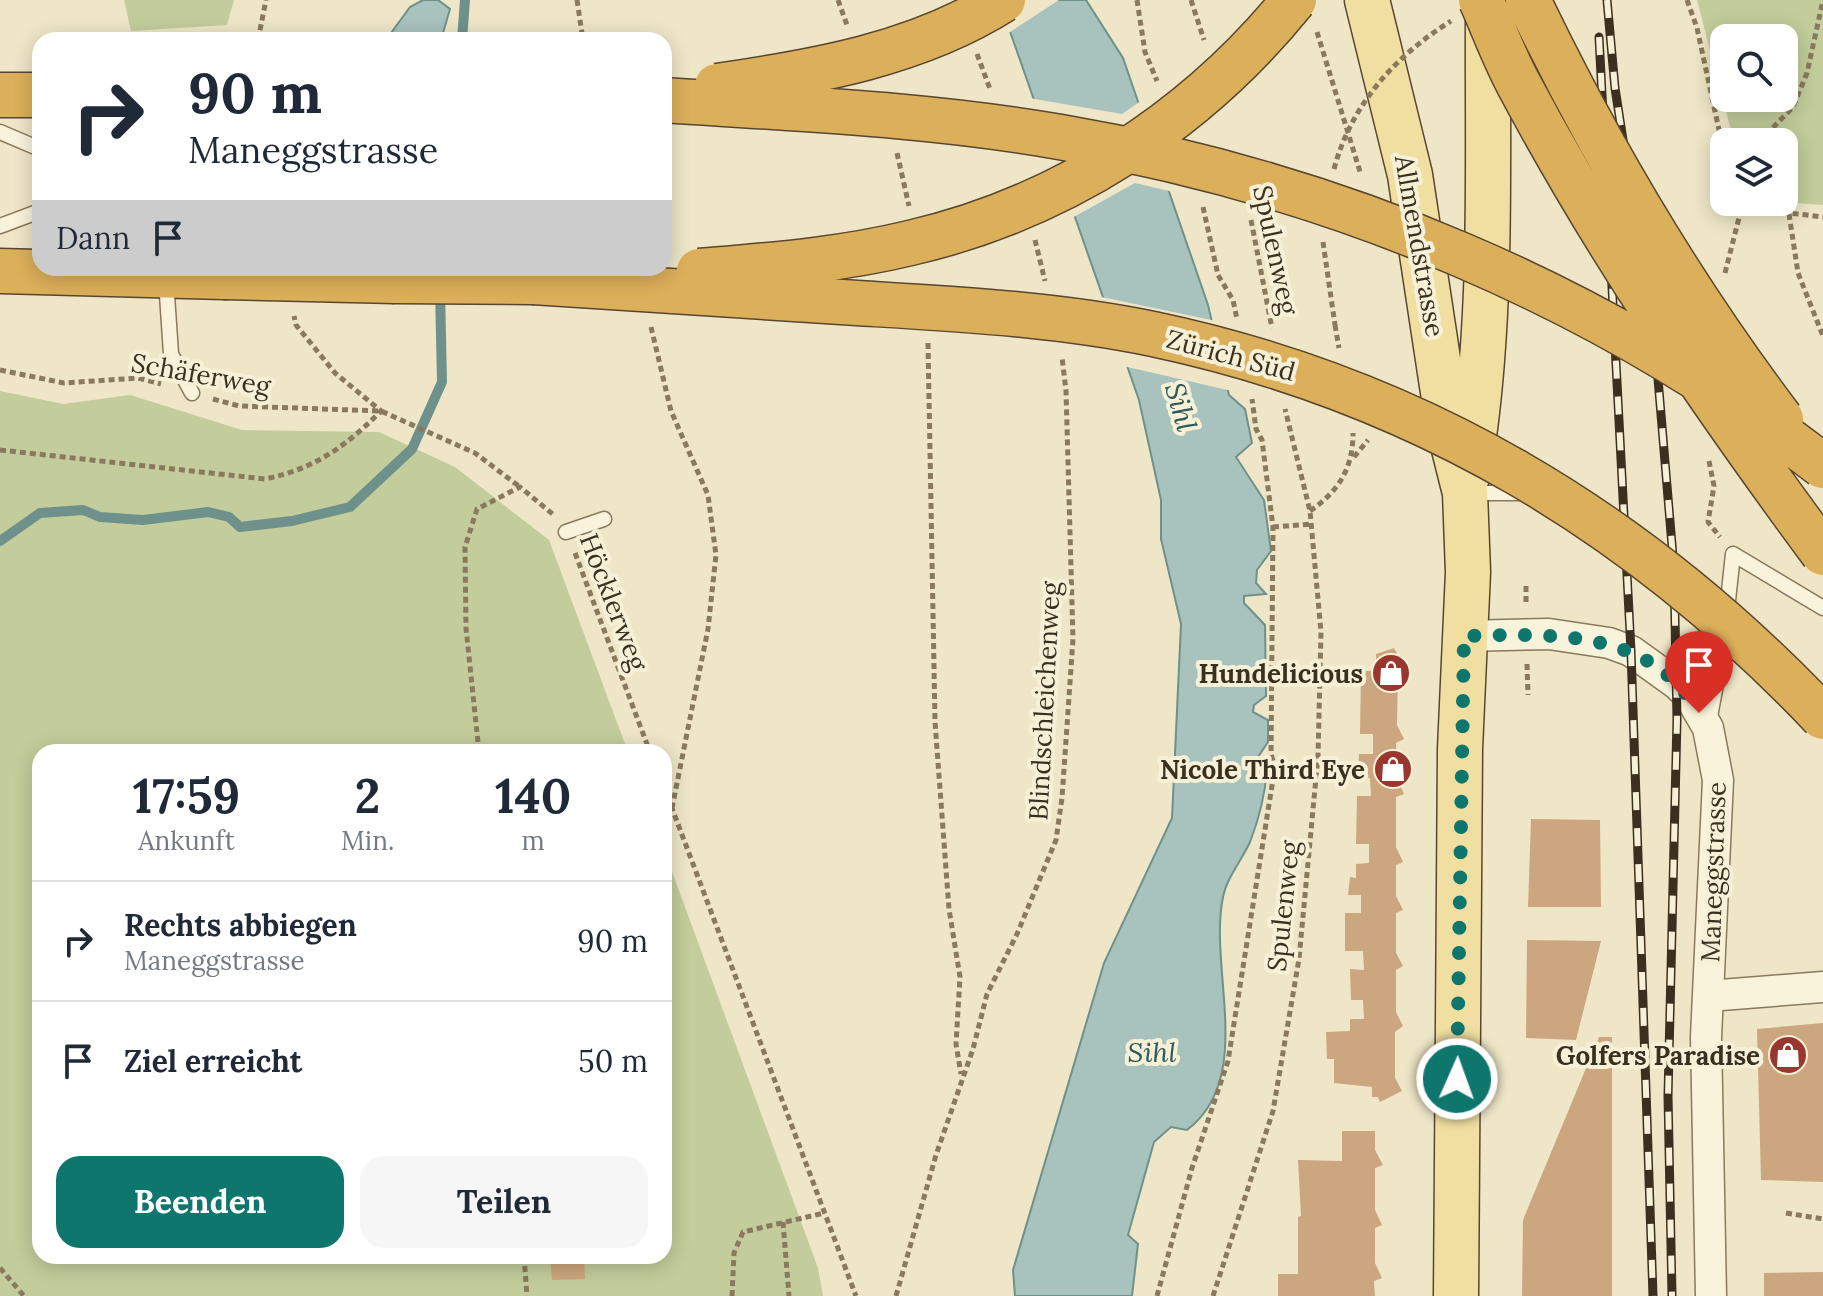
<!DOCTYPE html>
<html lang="de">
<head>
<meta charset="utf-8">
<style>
	:root { --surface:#fff; --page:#f6f6f7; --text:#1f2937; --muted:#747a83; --line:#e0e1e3; --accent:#0f766e }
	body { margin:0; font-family:Lora,serif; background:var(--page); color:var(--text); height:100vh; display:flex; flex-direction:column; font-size:30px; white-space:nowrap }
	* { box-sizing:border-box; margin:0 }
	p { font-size:26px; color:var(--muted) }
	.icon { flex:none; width:44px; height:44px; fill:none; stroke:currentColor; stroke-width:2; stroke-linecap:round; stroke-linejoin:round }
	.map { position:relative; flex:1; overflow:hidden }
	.sheet { position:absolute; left:32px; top:744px; width:640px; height:520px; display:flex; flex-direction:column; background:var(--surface); border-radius:24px; box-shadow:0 4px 20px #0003 }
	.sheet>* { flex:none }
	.hud { position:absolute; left:32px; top:32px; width:640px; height:244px; border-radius:24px; box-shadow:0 4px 20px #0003; background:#fff; color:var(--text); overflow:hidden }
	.fabs { position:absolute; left:1710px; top:24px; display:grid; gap:16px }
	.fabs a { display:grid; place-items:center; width:88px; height:88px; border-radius:16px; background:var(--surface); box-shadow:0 4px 20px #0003; font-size:40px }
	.pin { position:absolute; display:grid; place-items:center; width:68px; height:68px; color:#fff; margin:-82px -34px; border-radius:50% 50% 50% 0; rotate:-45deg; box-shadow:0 0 8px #0007 }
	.pin .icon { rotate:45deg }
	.me { position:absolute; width:88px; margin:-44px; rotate:2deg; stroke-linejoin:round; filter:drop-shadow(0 0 6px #0008) }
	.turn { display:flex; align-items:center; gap:28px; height:168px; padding:0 24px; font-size:36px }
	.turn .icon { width:104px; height:104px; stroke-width:2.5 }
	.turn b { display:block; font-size:56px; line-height:68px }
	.then { display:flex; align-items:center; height:76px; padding:0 24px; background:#0003; gap:16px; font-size:30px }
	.eta { display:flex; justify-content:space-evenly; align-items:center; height:136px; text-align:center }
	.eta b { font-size:48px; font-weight:800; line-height:56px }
	.button { display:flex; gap:16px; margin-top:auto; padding:16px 24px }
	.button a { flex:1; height:92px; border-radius:24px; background:var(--accent); color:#fff; font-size:32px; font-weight:800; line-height:92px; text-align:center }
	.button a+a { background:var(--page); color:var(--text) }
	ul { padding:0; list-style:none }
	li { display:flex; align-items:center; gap:24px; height:120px; padding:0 24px; border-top:2px solid var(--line) }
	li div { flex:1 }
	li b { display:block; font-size:30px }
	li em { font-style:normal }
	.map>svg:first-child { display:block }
</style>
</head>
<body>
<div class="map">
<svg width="1823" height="1296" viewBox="0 0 1823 1296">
	<rect width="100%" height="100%" fill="#eee6c7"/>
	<path fill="#c2cd9b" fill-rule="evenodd" d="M 124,0 L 234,0 L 227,25 L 131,31 Z
		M 1697,0 L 1823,0 L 1823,205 L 1782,202 L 1784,142 L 1734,142 ZM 1784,38 L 1784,98 L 1724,98 L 1724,38 Z
		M 0,391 L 63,404 L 130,395 L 242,430 L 379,432 L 455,467 L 549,540 L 628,752 L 40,752 L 40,1256 L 664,1256 L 664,850 L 818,1268 L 823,1296 L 0,1296 Z"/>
	<path fill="#a8c2bd" stroke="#6f918c" stroke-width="2" d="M 423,0 L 438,0 L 450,9 L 441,40 L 386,40 L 410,7 Z
		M 999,0 L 1086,0 L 1123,58 L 1208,305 L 1229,395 L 1245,409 L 1252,443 L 1236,457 L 1264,500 L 1271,551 L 1257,570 L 1256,583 L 1266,594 L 1244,596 L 1244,603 L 1265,625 L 1266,696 L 1254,705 L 1253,712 L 1268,720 L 1268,742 L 1254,763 L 1267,770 C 1265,794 1259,819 1250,842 C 1242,860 1227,877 1223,897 C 1208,969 1256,1077 1187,1130 L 1171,1127 L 1154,1142 L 1128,1235 L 1138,1244 L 1132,1296 L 1015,1296 L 1013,1270 L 1104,963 L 1172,818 L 1181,624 L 1161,539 L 1161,500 L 1139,400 Z"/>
	<path fill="#eee6c7" d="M 995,0 L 1059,0 L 1007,34 Z
		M 1029,98 L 1122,114 L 1142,100 L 1173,192 L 1135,183 L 1070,219 Z
		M 1097,296 L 1216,321 L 1232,391 L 1123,366 Z"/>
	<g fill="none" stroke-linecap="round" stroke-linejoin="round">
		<path stroke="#6f918c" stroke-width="10" d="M 462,40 L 465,0
			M 0,541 L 40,513 L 83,510 L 100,517 L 143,520 L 208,512 L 229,517 L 240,527 L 292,521 L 350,507 L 412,449 L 442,382 L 440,290"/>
	</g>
	<path fill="#cca67e" d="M 1394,648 L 1405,669 L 1398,672 L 1397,725 L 1404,739 L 1396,743 L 1397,779 L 1404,794 L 1396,797 L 1396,847 L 1403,862 L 1396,865 L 1396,896 L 1403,910 L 1396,913 L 1396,953 L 1403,966 L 1396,970 L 1396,1012 L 1403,1026 L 1395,1032 L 1395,1078 L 1402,1091 L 1380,1102 L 1378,1097 L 1372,1097 L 1372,1087 L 1334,1083 L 1334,1059 L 1327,1059 L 1326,1032 L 1350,1031 L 1350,1019 L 1364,1019 L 1363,1000 L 1351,1000 L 1350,969 L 1364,970 L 1363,951 L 1345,951 L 1345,913 L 1361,913 L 1361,895 L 1348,895 L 1350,877 L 1356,878 L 1356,864 L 1369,863 L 1369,844 L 1356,844 L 1357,796 L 1371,796 L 1370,778 L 1358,777 L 1359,754 L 1373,754 L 1373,734 L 1360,734 L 1361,671 L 1376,671 L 1376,654 Z
		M 1531,819 L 1600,820 L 1601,907 L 1528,907 Z
		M 1527,940 L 1601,941 L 1576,1040 L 1526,1038 Z
		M 1823,1023 L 1823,1182 L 1761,1180 L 1757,1029 Z
		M 1599,1037 L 1612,1037 L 1612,1296 L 1522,1296 L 1523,1220 Z
		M 1342,1131 L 1375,1131 L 1375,1150 L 1383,1165 L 1375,1168 L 1375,1210 L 1382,1225 L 1375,1228 L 1375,1263 L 1382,1278 L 1374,1281 L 1375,1296 L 1278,1296 L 1278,1274 L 1298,1274 L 1298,1217 L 1301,1216 L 1298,1160 L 1342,1161 Z
		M 550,1256 L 584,1256 L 585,1279 L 552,1280 Z
		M 1823,1272 L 1823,1296 L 1764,1296 L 1764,1273 Z"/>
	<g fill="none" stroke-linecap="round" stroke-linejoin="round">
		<defs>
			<path id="lane" d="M 0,132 L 40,149
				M 0,226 L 40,211
				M 166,280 L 171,354 L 192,393
				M 1471,493 L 1526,493
				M 566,532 L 604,519
				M 1709,722 L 1723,647 L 1733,554 L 1823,608"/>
			<path id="street" d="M 1464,636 L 1549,634 L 1609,643 L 1631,651 L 1677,684 L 1690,697 L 1708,728 L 1718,780 L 1706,1037 L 1711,1296
				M 1708,996 L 1823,987"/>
			<path id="primary" d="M 1367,0 L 1410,175 L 1448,425 L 1465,493 L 1468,572 L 1460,749 L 1456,1296
				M 1468,475 C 1494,326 1487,165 1488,13"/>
			<path id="highway" d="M 0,95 L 40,95
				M 0,271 L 224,277
				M 395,281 L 533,282"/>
		</defs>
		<use href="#lane" stroke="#8a795c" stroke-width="17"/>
		<use href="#street" stroke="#8a795c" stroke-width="33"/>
		<use href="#primary" stroke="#584730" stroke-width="47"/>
		<use href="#highway" stroke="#584730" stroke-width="47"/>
		<path stroke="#8a795c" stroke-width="5" stroke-dasharray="6 4" stroke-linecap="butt" d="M 577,0 L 583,40
			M 838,0 L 847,25
			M 1137,0 L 1145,52 L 1157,81
			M 1191,0 L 1204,40
			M 1687,0 L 1697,28 L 1724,153
			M 1317,32 L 1361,175
			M 258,40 L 266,0
			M 977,54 L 990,89
			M 1759,142 L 1793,107 L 1807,73 L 1823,0
			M 897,153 L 909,206
			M 1755,202 L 1772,211 L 1823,217
			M 1203,207 L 1218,275 L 1233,300 L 1237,319
			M 1789,214 L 1798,273 L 1823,336
			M 1251,220 L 1272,328
			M 1035,240 L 1045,281
			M 1725,273 L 1743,202
			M 1335,325 L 1339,348
			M 651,327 L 671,411 L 708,495 L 716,555 L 708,629 L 672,808
			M 928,343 L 935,722 L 949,909 L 960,977 L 956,1044 L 961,1074
			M 0,370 L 64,383 L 138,378 L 161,384
			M 213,399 L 239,406 L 381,411 L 475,453 L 520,487
			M 0,450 L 265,479 C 315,469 346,446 381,411 L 335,373 L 296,325 L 294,316
			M 1354,457 L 1368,440
			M 1709,461 L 1714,486 L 1708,522 L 1720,537
			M 1310,511 C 1339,491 1353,468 1353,433
			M 1273,527 L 1311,524
			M 575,553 L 650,752
			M 1526,586 L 1526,606
			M 1527,664 L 1528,695
			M 479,752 L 466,628 L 465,547 L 477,509 L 520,487 L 555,516
			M 664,787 L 856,1296
			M 1786,1213 L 1823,1219
			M 783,1222 L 789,1296
			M 524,1256 L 527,1296
			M 0,1268 L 24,1296
			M 732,1296 L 734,1253 L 743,1232 L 824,1213
			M 896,1296 L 936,1155 L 973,1049 L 987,994 L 1017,934 L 1056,840 L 1062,798 L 1073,639 L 1066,391 L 1062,357
			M 1157,1296 L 1192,1168 L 1228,1061 L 1275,767 L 1271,754 L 1273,527 L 1262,440 L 1256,429 L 1252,399
			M 1213,1296 L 1273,1111 L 1299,959 L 1318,756 L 1321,632 L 1310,511 L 1285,409"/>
		<use href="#lane" stroke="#f9f3db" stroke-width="14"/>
		<use href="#street" stroke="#f9f3db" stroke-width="30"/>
		<use href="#primary" stroke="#f0dfa0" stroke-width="44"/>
		<use href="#highway" stroke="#dcaf5a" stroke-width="44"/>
		<defs>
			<path id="rail" d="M 1607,0 L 1615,88 L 1656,355 L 1674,569 L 1677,719 L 1668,1096 L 1672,1296
				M 1599,37 L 1631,651 L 1653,1296"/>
		</defs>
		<use href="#rail" stroke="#3b2f20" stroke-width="9"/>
		<use href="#rail" stroke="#f6f0d7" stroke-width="6" stroke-dasharray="18" stroke-linecap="butt"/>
		<defs>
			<path id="highway-bridge" d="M 1481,0 C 1493,27 1504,57 1518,83 C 1606,249 1712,403 1823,553
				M 1528,0 C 1599,148 1682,288 1781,419
				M 717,86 C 815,72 918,54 1003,0
				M 664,100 C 796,109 929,114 1060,137 C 1335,184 1602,295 1823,466
				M 699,271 C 770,265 840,260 910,243 C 1062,208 1196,121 1294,0
				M 224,277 L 395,281
				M 533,282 C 641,289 749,296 857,303 C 956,309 1056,314 1153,334 C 1418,390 1637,521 1823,717"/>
		</defs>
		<use href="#highway-bridge" stroke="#584730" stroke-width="47" stroke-linecap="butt"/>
		<path stroke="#8a795c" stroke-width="5" stroke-dasharray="6 4" stroke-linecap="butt" d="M 1334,169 C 1351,105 1395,56 1451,21
			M 1323,242 L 1335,325"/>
		<use href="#highway-bridge" stroke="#dcaf5a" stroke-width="44"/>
	</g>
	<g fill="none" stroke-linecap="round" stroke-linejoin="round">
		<path stroke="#0f766e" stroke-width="14" stroke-dasharray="0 25.2" d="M 1457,1079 L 1464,636 C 1549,634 1649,627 1699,713"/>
	</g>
	<defs>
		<symbol id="shop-disc" viewBox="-11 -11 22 22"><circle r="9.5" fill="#99362d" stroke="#f6f0d7"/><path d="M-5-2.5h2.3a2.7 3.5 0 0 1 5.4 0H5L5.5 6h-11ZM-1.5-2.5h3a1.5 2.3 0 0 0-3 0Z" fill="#fff"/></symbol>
	</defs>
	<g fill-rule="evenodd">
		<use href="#shop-disc" x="1369" y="651" width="44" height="44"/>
		<use href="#shop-disc" x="1371" y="747" width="44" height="44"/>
		<use href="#shop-disc" x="1766" y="1033" width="44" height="44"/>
	</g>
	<g text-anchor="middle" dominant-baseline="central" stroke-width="8" stroke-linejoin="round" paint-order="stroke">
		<g font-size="26" fill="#3b2f20" stroke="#f6f0d7">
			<text transform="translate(1420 246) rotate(80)">Allmendstrasse</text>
			<text transform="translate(1276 250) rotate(78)">Spulenweg</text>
			<text transform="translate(1231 355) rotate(15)">Zürich Süd</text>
			<text transform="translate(201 374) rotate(10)">Schäferweg</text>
			<text transform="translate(614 602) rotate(69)">Höcklerweg</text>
			<text transform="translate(1044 701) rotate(-87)">Blindschleichenweg</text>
			<text transform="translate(1713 872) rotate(-88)">Maneggstrasse</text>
			<text transform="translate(1283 906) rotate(-84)">Spulenweg</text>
		</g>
		<g font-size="26" font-weight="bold" fill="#3b2f20" stroke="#f6f0d7" text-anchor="end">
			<text x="1363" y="673">Hundelicious</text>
			<text x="1365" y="769">Nicole Third Eye</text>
			<text x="1760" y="1055">Golfers Paradise</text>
		</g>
		<g font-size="28" font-style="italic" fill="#2f595a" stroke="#f6f0d7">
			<text transform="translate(1181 407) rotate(74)">Sihl</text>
			<text x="1152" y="1052">Sihl</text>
		</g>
	</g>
</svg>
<div class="fabs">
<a><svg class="icon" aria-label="search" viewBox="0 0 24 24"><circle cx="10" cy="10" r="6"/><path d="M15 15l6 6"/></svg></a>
<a><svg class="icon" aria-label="layers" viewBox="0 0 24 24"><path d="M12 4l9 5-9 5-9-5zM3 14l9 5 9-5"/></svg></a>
</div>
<div class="pin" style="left:1699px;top:713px;background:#d93025"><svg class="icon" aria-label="arrive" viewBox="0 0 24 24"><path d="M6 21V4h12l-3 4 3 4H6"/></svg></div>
<svg class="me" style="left:1457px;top:1079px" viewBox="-20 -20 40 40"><circle r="17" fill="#0f766e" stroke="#fff" stroke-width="3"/><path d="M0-11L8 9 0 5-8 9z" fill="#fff"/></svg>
<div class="hud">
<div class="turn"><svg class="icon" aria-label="right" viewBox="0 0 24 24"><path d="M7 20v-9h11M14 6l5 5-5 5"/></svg><div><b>90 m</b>Maneggstrasse</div></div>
<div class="then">Dann<svg class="icon" aria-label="arrive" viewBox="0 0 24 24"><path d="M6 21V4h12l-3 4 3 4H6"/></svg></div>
</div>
<section class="sheet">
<div class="eta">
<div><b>17:59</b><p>Ankunft</p></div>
<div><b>2</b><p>Min.</p></div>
<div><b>140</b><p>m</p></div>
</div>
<ul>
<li><svg class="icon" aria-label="right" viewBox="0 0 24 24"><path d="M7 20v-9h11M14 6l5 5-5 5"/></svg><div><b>Rechts abbiegen</b><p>Maneggstrasse</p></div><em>90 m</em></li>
<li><svg class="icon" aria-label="arrive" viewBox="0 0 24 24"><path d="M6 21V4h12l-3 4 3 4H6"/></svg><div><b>Ziel erreicht</b></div><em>50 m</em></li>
</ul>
<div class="button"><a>Beenden</a><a>Teilen</a></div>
</section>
</div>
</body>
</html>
